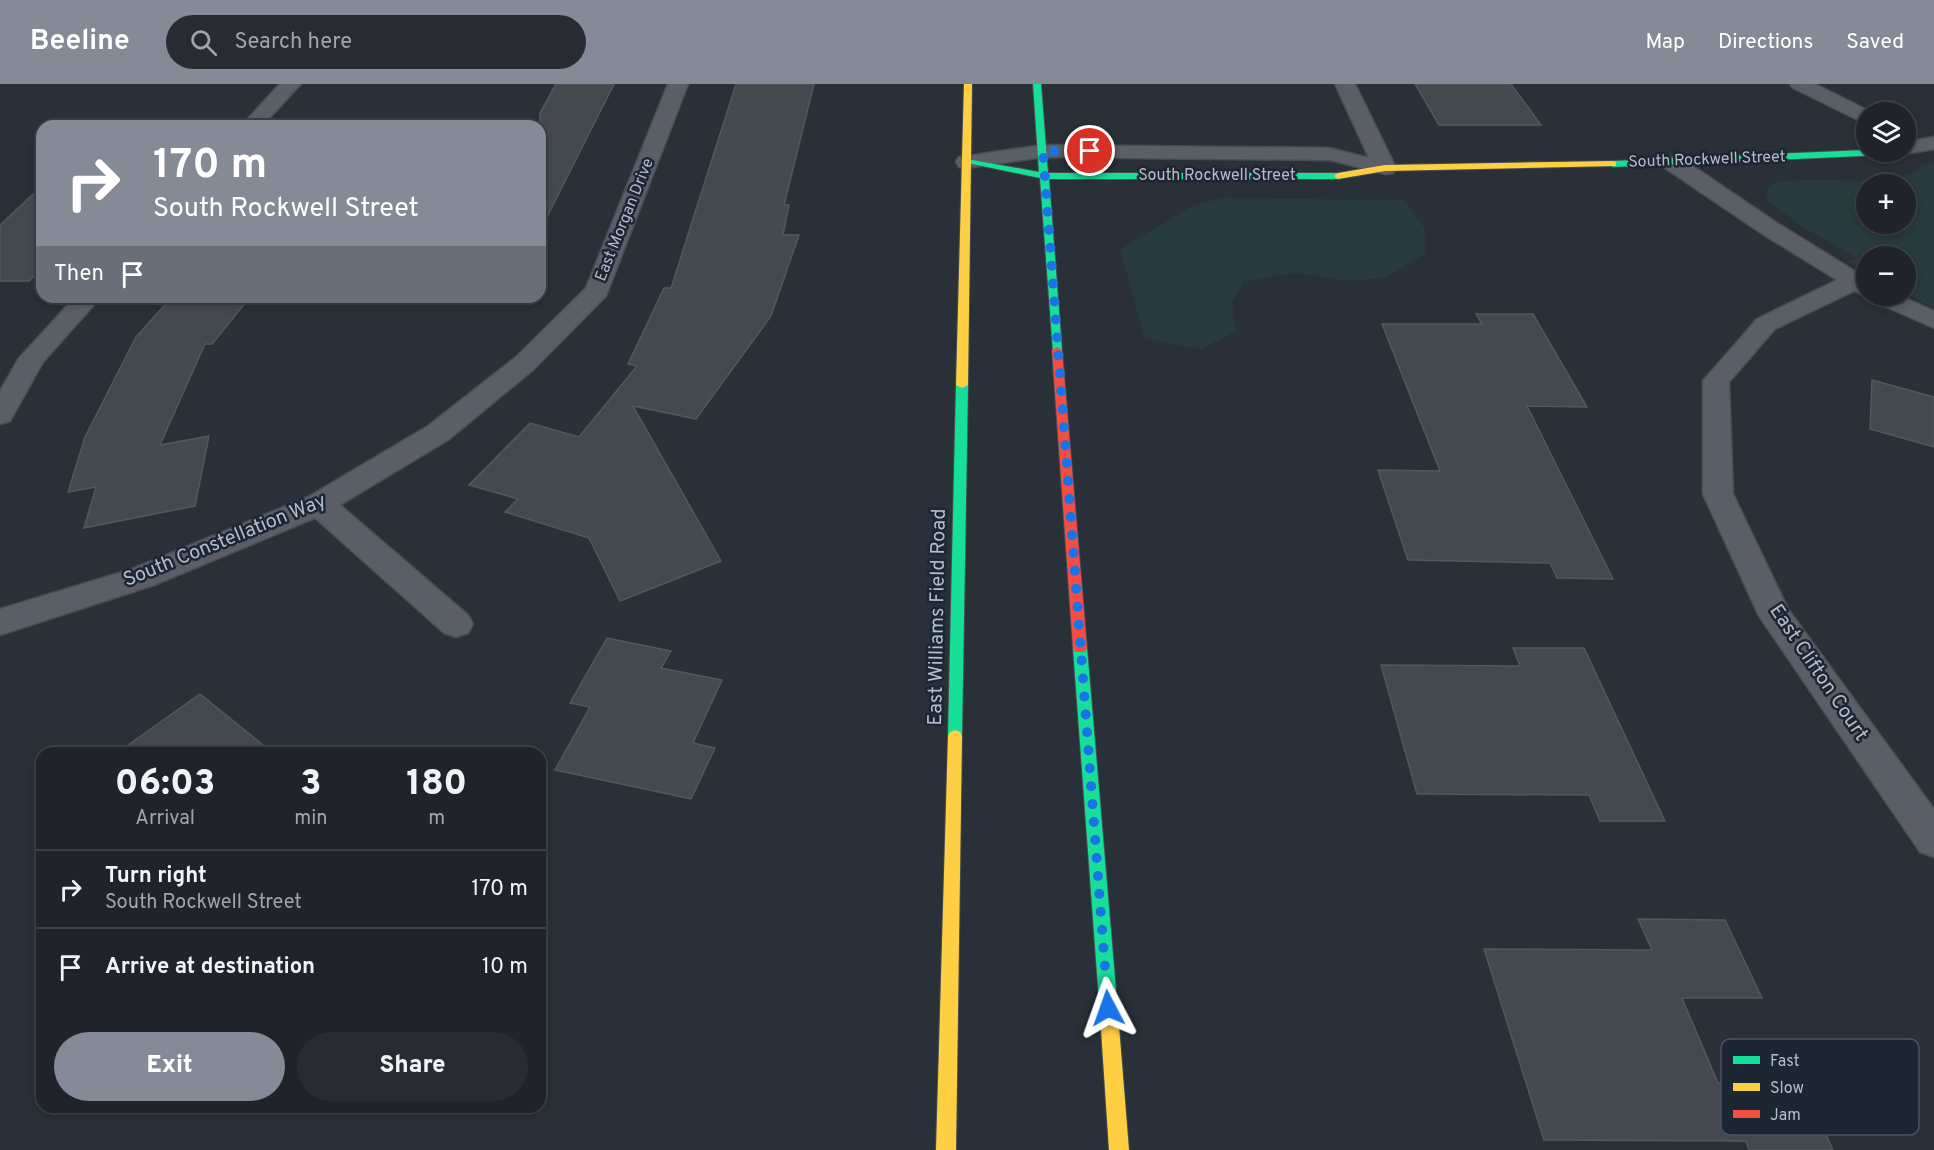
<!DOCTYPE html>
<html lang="en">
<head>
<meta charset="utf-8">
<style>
	:root { --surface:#20242a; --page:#282c32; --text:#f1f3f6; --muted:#a2a4a8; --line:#3d4147; --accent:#848b96 }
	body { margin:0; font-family:Overpass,sans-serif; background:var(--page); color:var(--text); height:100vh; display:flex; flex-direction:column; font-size:22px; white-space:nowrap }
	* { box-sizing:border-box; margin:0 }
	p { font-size:20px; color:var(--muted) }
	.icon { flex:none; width:33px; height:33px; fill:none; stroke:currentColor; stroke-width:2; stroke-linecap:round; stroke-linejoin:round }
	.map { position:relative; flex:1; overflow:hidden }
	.sheet { position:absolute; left:36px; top:663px; width:510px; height:366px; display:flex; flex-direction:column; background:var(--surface); border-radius:18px; box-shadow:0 3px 9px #0003,0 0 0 2px var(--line) }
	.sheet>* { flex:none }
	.banner { position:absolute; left:36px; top:36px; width:510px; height:183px; border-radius:18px; box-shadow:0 3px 9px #0003,0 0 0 2px var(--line); background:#848b96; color:#fff; overflow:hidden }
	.controls { position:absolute; left:1856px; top:18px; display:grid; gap:12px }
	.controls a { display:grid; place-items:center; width:60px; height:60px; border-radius:50%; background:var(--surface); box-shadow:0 3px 9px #0003,0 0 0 2px var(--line); font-size:30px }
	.pin { position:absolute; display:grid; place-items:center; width:51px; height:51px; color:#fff; margin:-26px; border:3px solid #fff; border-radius:50%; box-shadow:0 2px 6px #0007 }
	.me { position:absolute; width:66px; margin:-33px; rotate:356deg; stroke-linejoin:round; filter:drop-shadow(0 0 4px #0008) }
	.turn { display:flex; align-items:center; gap:21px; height:126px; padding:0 18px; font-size:27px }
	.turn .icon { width:78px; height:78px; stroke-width:2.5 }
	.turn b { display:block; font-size:42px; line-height:51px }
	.then { display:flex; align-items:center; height:57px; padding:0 18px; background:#0003; gap:12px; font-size:22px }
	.eta { display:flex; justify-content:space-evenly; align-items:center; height:102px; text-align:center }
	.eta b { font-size:36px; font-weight:800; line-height:42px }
	.action { display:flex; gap:12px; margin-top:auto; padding:12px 18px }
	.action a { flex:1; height:69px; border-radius:36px; background:var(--accent); color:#fff; font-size:24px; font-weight:800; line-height:69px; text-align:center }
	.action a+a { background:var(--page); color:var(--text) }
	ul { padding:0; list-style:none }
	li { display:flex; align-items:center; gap:18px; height:78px; padding:0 18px; border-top:2px solid var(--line) }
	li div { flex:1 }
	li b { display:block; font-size:22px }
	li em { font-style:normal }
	header { display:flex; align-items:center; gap:36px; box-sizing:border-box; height:84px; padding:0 30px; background:var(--accent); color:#fff }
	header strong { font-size:28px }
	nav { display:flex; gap:33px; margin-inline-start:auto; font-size:21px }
	.search { width:420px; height:54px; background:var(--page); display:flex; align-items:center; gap:15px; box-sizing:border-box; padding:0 21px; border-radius:33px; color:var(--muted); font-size:22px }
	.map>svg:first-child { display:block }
</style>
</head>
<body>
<header>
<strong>Beeline</strong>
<div class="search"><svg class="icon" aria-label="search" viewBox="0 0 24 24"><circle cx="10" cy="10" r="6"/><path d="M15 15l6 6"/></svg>Search here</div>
<nav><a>Map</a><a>Directions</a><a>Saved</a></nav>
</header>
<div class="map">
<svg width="1934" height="1066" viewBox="0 0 1934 1066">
	<rect width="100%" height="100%" fill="#2a3038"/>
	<path fill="#273a3e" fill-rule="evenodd" d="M 1934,79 L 1934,224 L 1905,209 L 1905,172 L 1866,172 L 1866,188 L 1847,177 L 1857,174 L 1806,145 L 1766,116 L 1769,102 L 1774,99 C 1820,90 1874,105 1918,87 L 1920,81 ZM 1866,100 L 1905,100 L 1905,140 L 1866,140 Z
		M 1223,114 L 1405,116 L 1425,145 L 1426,169 L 1385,194 L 1347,197 L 1295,189 L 1243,198 L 1232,219 L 1236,247 L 1202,265 L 1145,255 L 1120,165 L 1194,121 Z"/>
	<path fill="#444950" stroke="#52575f" stroke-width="1.5" d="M 556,0 L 614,0 L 540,147 L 540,29 Z
		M 736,0 L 814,0 L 784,121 L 789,121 L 783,151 L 799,151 L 771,232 L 696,335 L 633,322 L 721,477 L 620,517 L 589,454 L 505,428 L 518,415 L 469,401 L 530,339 L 579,353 L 637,282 L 628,280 L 664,204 L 671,204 Z
		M 1415,0 L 1511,0 L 1541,41 L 1439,41 Z
		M 42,102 L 42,184 L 29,197 L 0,197 L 0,141 Z
		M 172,213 L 250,213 L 212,260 L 205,260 L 160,361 L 209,352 L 195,422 L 84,444 L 96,403 L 68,408 L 85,353 L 136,253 Z
		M 1476,230 L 1533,230 L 1587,323 L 1527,322 L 1613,495 L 1557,494 L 1550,479 L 1408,476 L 1378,386 L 1440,387 L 1382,240 L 1482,240 Z
		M 1872,296 L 1934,313 L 1934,363 L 1870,345 Z
		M 607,554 L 671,567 L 661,584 L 722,596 L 693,659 L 715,664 L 691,715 L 555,686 L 590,623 L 570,619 Z
		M 1513,564 L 1584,564 L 1665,737 L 1600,737 L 1589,711 L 1417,710 L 1381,581 L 1520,582 Z
		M 200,610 L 273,669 L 117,669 Z
		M 1638,835 L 1725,836 L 1762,914 L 1682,914 L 1718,999 L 1802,999 L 1833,1066 L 1749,1066 L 1746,1057 L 1544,1056 L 1484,865 L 1652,866 Z"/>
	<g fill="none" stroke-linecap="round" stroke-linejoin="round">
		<defs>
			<path id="street" d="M 280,0 L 301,0 L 262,42 L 241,42 Z
				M 668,0 L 688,0 L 606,212 L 534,285 L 448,356 L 340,421 L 468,531 L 473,540 L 468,549 L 456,553 L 444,549 L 315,434 L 154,501 L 0,551 L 0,525 L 132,485 L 308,413 L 428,342 L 516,273 L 586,204 Z
				M 1335,0 L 1355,0 L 1396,84 L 1393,89 L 1385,90 L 1330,76 L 1043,73 L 967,84 L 959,83 L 956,78 L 959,73 L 967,72 L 1043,61 L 1330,64 L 1369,74 Z
				M 1790,0 L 1815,0 L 1871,28 L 1866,28 L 1866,40 L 1793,4 Z
				M 1934,53 L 1934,65 L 1905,70 L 1897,68 L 1905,68 L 1905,58 Z
				M 1673,73 L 1681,74 L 1777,139 L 1866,194 L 1866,211 L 1854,207 L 1775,245 L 1729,298 L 1733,410 L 1788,525 L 1934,725 L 1934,773 L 1920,768 L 1759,532 L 1703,410 L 1703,297 L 1757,235 L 1837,196 L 1761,149 L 1665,84 L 1662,79 L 1665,74 Z
				M 1870,212 L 1901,212 L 1934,227 L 1934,244 L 1873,217 Z
				M 75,213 L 101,213 L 43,278 L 10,337 L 0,340 L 0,307 L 19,274 Z"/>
			<path id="fast" d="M 1033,0 L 1041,0 L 1048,89 L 1338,89 L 1342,92 L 1338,95 L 1049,95 L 1062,266 L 1061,268 L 1053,268 L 1040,94 L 963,78 L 967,75 L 1039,88 Z
				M 1866,66 L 1888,68 L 1884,71 L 1613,83 L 1609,80 L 1613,77 Z
				M 962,298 L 968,301 L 962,652 L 960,656 L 955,658 L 950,656 L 948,652 L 956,301 Z
				M 1080,559 L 1085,560 L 1087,564 L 1118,930 L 1115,936 L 1109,939 L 1103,936 L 1100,930 L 1073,564 L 1075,560 Z"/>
			<path id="slow" d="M 964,0 L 972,0 L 968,301 L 962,304 L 956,301 Z
				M 1613,77 L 1616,78 L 1616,82 L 1385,87 L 1338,95 L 1334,92 L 1338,89 L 1385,81 Z
				M 955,646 L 960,648 L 962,652 L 956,1066 L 936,1066 L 948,652 L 950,648 Z
				M 1109,921 L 1115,924 L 1118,930 L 1129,1066 L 1109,1066 L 1100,930 L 1103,924 Z"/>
			<path id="jam" d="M 1057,263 L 1062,266 L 1087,564 L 1085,568 L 1075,568 L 1073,564 L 1052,266 Z"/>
		</defs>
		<use href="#street" stroke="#484c53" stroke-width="3"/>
		<use href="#fast" stroke="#484c53" stroke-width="2"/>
		<use href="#slow" stroke="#484c53" stroke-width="2"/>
		<use href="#jam" stroke="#484c53" stroke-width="2"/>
		<use href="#street" fill="#5a5e66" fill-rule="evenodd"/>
		<use href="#fast" fill="#16e098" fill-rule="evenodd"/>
		<use href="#slow" fill="#ffcf43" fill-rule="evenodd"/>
		<use href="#jam" fill="#f24e42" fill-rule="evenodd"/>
	</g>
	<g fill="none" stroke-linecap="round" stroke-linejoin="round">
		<path stroke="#1a73e8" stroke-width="10" stroke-dasharray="0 18" d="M 1090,67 L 1043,67 L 1108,924"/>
	</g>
	<g text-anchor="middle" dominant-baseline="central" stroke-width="5" stroke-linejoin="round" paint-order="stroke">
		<g font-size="16" fill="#b4bcc9" stroke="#1d2633">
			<text transform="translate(1707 76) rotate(-2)">South Rockwell Street</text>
			<text x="1217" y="92">South Rockwell Street</text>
			<text transform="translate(625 136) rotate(-68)">East Morgan Drive</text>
		</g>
		<g font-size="20" fill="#b4bcc9" stroke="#1d2633">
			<text transform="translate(225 457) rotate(-22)">South Constellation Way</text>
			<text transform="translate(938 533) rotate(-89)">East Williams Field Road</text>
			<text transform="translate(1818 589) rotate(56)">East Clifton Court</text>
		</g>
	</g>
	<rect x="1721" y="955" width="198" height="96" rx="9" fill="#1d2633" stroke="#4a5360" stroke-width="1.5"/>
	<rect x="1733" y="972" width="27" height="8" fill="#16e098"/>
	<rect x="1733" y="999" width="27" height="8" fill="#ffcf43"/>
	<rect x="1733" y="1026" width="27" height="8" fill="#f24e42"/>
	<g font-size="16" fill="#b4bcc9">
		<text x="1770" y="982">Fast</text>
		<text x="1770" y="1009">Slow</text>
		<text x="1770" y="1036">Jam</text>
	</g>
</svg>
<div class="controls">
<a><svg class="icon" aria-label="layers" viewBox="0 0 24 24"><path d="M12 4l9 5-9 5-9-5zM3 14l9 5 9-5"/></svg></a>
<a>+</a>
<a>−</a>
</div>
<div class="pin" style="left:1090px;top:67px;background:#d93025"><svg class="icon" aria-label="arrive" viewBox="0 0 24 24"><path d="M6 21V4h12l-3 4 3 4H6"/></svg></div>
<svg class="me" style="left:1108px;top:924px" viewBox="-20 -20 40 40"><path d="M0-17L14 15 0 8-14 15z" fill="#1a73e8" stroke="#fff" stroke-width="4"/></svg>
<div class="banner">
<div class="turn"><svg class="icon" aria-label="right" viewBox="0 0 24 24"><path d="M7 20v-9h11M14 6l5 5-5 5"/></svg><div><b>170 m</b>South Rockwell Street</div></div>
<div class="then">Then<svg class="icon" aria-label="arrive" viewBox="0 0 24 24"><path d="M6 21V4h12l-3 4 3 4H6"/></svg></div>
</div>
<section class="sheet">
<div class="eta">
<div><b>06:03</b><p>Arrival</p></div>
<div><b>3</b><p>min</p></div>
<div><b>180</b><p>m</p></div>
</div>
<ul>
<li><svg class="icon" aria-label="right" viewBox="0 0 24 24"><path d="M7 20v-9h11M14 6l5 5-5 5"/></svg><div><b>Turn right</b><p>South Rockwell Street</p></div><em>170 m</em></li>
<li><svg class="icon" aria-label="arrive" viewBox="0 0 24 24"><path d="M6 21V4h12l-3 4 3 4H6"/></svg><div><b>Arrive at destination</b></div><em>10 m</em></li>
</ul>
<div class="action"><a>Exit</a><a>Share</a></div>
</section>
</div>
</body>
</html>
